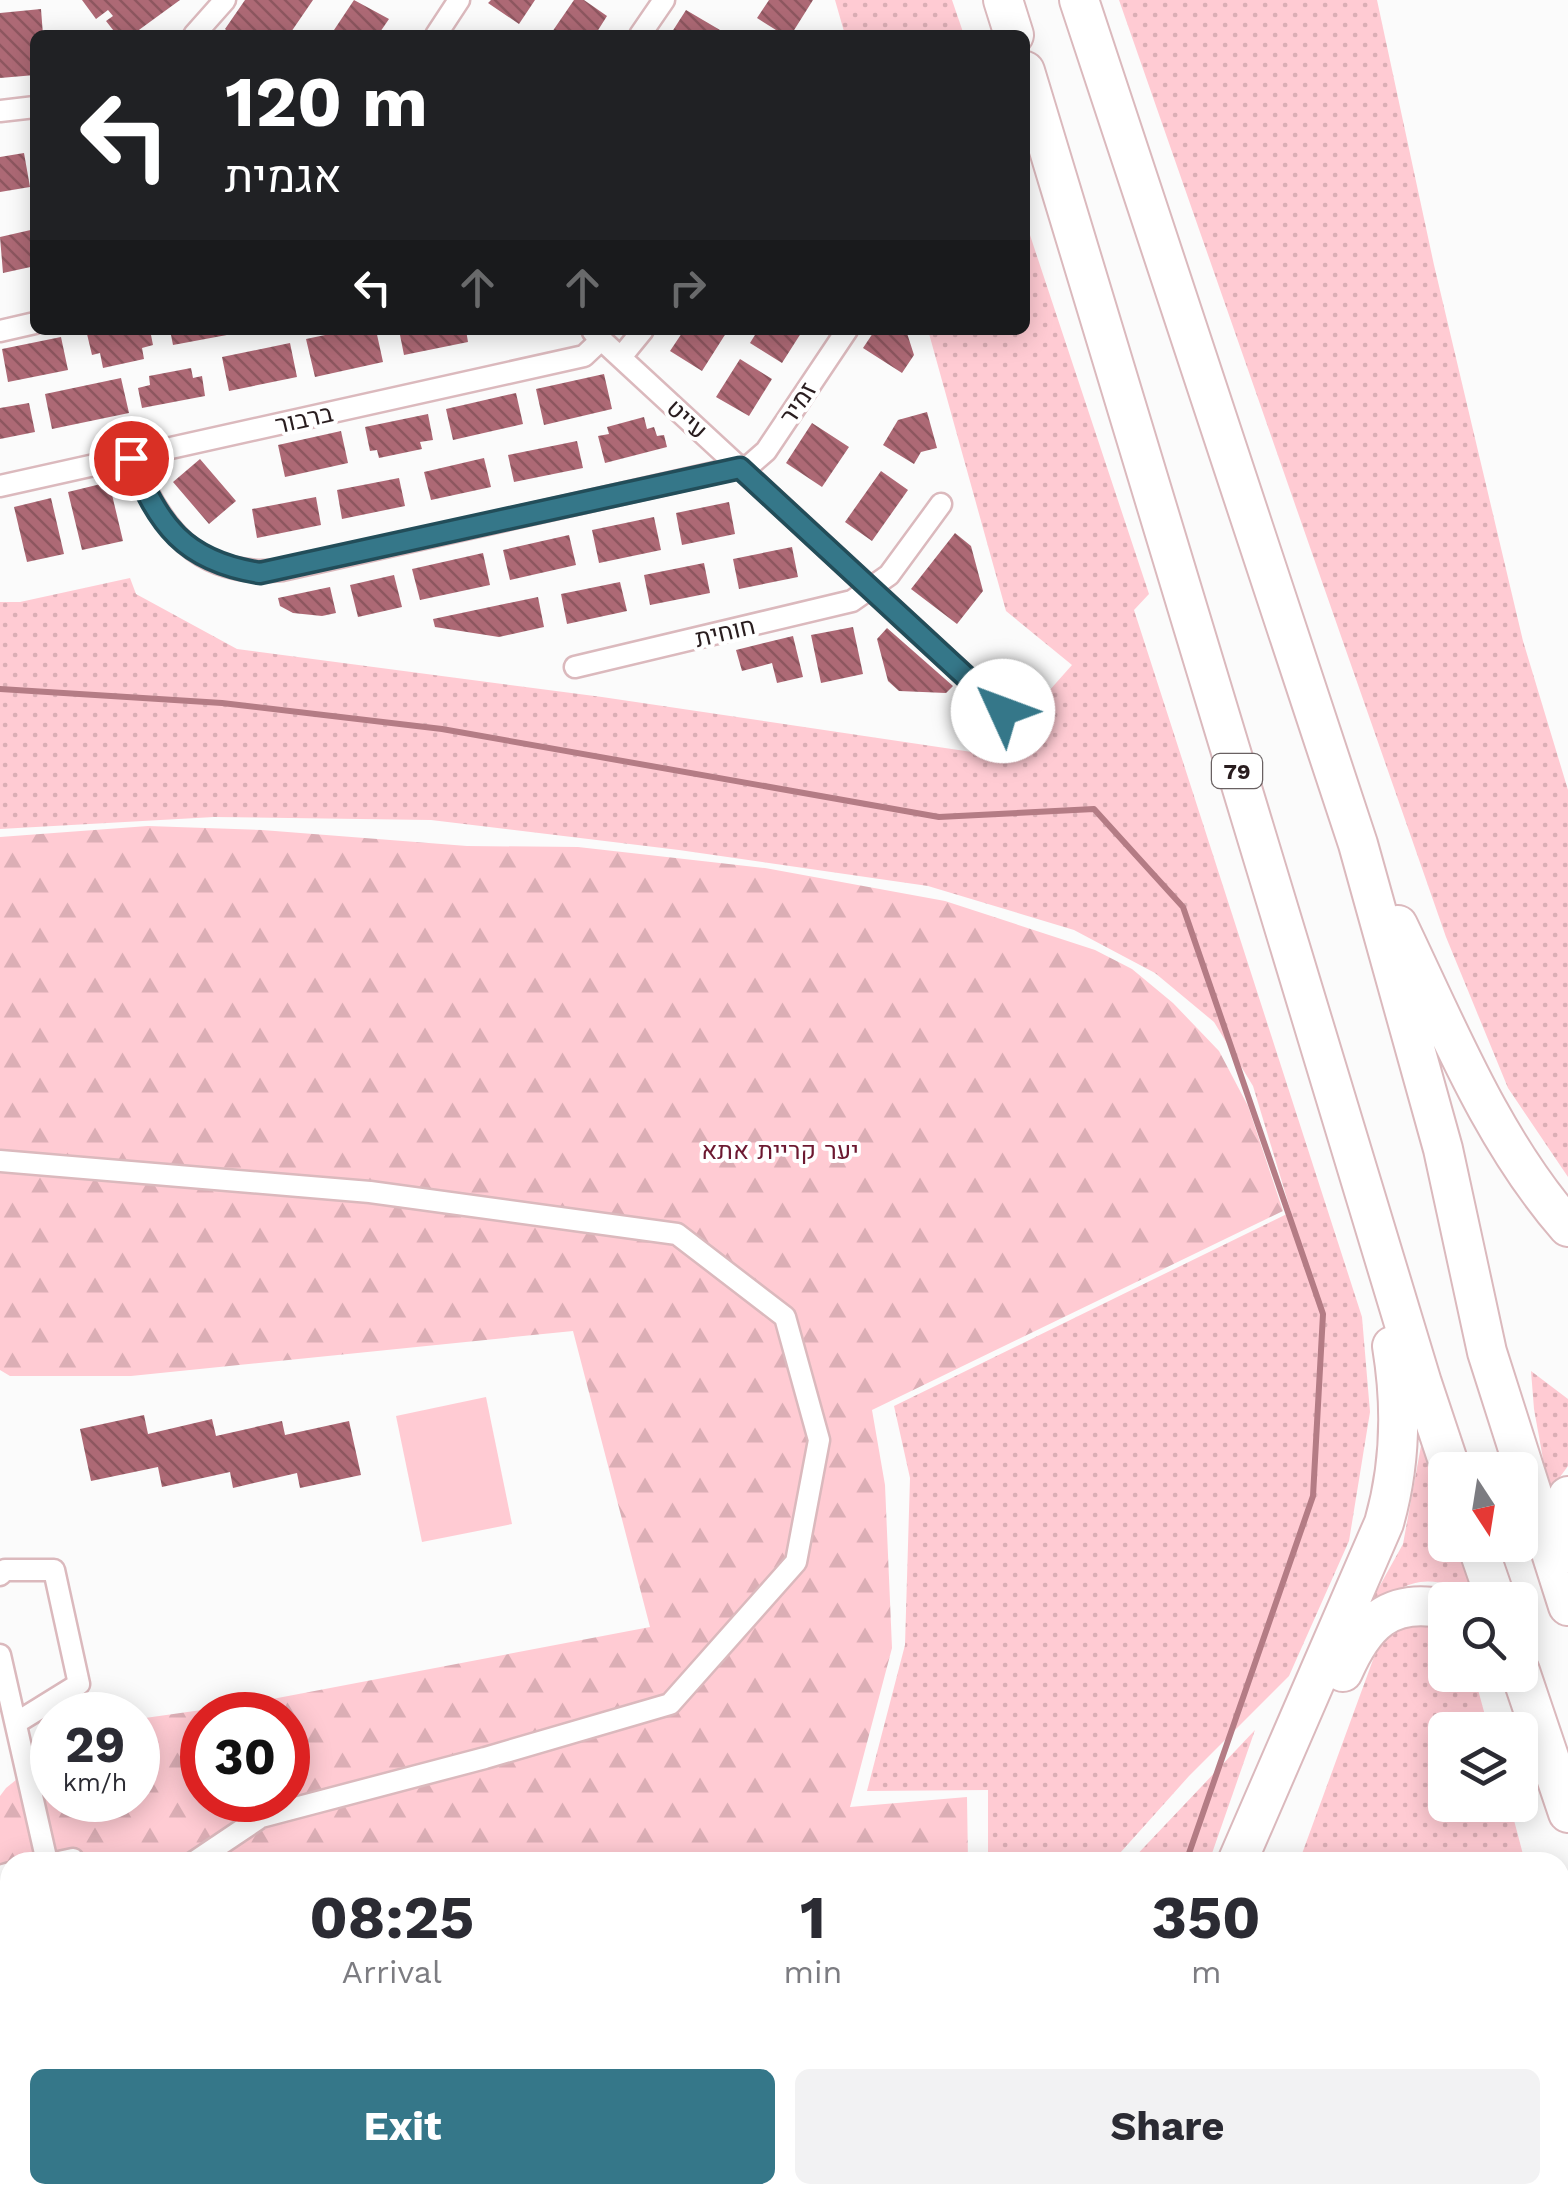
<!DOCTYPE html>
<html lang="en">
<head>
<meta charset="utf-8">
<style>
	:root { --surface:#fff; --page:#f2f2f3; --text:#2b2b33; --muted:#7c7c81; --accent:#357789 }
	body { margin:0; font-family:"Work Sans",Heebo,sans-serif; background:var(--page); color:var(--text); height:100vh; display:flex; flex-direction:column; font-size:38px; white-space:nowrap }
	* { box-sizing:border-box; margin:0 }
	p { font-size:32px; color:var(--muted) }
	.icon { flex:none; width:55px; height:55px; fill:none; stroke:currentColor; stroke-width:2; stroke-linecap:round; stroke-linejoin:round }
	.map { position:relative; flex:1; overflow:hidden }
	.panel { position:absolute; left:0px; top:1852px; width:1570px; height:352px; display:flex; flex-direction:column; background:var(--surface); border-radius:30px 30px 0 0; box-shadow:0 5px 25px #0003 }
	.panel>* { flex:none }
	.guide { position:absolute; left:30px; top:30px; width:1000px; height:305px; border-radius:15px; box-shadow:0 5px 25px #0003; background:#202124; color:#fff; overflow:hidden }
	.needle { width:65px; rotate:168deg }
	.fabs { position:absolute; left:1428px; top:1452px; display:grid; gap:20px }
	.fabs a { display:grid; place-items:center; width:110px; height:110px; border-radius:15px; background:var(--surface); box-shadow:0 5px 25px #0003; font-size:50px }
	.speed { position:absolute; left:30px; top:1692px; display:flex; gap:20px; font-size:50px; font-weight:700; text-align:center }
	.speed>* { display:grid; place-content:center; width:130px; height:130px; border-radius:50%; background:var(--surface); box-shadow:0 5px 25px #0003; line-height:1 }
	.speed small { font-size:25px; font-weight:400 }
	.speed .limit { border:15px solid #d22; background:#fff; color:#111 }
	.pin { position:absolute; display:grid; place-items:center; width:85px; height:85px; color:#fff; margin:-42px; border:5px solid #fff; border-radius:50%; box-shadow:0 2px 10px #0007 }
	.me { position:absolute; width:110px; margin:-55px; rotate:313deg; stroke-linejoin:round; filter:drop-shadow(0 0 8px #0008) }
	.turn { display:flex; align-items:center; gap:35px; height:210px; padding:0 30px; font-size:45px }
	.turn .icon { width:130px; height:130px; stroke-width:2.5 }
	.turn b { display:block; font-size:70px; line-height:85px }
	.lanes { display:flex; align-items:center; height:95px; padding:0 30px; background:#0003; justify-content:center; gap:50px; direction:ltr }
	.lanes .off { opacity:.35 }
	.eta { display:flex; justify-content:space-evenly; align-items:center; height:170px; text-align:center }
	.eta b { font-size:60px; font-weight:700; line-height:70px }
	.button { display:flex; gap:20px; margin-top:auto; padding:20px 30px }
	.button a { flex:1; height:115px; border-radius:15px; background:var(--accent); color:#fff; font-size:40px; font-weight:700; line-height:115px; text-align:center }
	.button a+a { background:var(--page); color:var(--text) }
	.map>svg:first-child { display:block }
</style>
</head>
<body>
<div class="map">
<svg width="1568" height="2203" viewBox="0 0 1568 2203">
	<defs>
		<pattern id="grass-dots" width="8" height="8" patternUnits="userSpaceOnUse" patternTransform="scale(2.5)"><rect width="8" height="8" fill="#ffcbd3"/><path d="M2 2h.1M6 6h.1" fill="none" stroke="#dbaeb5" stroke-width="1.8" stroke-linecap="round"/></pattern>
		<pattern id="forest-firs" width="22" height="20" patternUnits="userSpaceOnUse" patternTransform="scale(2.5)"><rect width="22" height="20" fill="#ffcbd3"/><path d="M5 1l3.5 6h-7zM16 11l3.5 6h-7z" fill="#dbaeb5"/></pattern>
		<pattern id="building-back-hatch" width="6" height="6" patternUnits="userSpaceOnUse" patternTransform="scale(2.5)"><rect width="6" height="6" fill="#ad6975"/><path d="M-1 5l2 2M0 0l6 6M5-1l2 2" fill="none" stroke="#8d565f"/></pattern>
	</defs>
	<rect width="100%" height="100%" fill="#fbfbfb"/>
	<path fill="url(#grass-dots)" d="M 835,0 L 952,0 L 964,35 L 845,35 Z
		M 1119,0 L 1377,0 L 1434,265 L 1523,641 L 1568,790 L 1568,1177 L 1508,1088 L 1446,937 Z
		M 1025,220 L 1149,594 L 1134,610 L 1362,1317 L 1370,1412 L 1349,1541 L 1289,1676 L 1189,1776 L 1112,1862 L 988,1862 L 988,1790 L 867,1791 L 905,1645 L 910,1478 L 894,1406 L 1291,1212 L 1253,1086 L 1214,1022 L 1155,973 L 1074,930 L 928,886 L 679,850 L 431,820 L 214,817 L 0,829 L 0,602 L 20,602 L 130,578 L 136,594 L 237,649 L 602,697 L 992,755 L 1072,665 L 1006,611 L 928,330 L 1025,330 Z
		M 1531,1371 L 1568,1399 L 1568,1466 L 1549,1492 L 1534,1409 Z
		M 1423,1435 L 1445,1506 L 1445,1545 L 1457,1545 L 1473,1595 C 1424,1570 1404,1582 1364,1614 L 1403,1544 Z
		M 1402,1623 L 1445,1624 L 1445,1675 L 1474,1675 L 1489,1730 L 1445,1730 L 1445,1805 L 1510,1805 L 1525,1862 L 1299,1862 L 1374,1657 L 1387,1635 Z
		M 1255,1730 L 1209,1862 L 1130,1862 Z"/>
	<path fill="url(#forest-firs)" fill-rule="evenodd" d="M 148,826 L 262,830 L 467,846 L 578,847 L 765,868 L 945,901 L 1095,950 L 1132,969 L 1173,1003 L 1219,1051 L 1248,1106 L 1283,1211 L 872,1410 L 885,1485 L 892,1648 L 850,1807 L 967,1797 L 968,1862 L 10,1862 L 10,2195 L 684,2195 L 677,2203 L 0,2203 L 0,1796 L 6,1788 L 52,1751 L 52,1800 L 138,1800 L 138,1719 L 251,1703 L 650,1627 L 573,1331 L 131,1376 L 10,1376 L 0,1370 L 0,837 ZM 202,1715 L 288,1715 L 288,1800 L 202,1800 Z"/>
	<path fill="#ffcbd3" d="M 486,1397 L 512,1524 L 422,1542 L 396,1416 Z"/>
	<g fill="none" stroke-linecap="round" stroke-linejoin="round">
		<path stroke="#b47c85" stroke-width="6" d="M 0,689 L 222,703 L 442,729 L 939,817 L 1094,809 L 1183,907 L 1323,1314 L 1313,1496 L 1186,1862
			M 1212,2195 L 1217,2203"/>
	</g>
	<path fill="url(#building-back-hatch)" d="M 82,0 L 180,0 L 132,35 L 117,35 L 106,21 L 113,16 L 108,10 L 96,19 Z
		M 245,0 L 313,0 L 289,35 L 233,35 L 225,29 Z
		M 354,0 L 389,19 L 378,35 L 332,33 Z
		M 491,0 L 535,0 L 519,24 L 488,3 Z
		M 574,0 L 584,0 L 607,16 L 595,35 L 550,35 Z
		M 769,0 L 813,0 L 791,35 L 784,35 L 757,18 Z
		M 41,9 L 43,35 L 35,35 L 35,75 L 0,78 L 0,13 Z
		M 686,10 L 720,30 L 717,35 L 670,35 Z
		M 24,153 L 30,187 L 0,192 L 0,157 Z
		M 35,229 L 35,266 L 3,273 L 0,237 Z
		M 104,330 L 150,330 L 153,345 L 142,348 L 144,359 L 103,368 L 100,353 L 92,355 L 87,334 Z
		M 170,330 L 243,330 L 243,332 L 173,345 Z
		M 349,330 L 376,330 L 383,362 L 315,377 L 306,339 Z
		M 399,330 L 466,330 L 468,342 L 404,355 Z
		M 684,330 L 728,330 L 702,371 L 670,351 Z
		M 758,330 L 803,330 L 782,363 L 750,343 Z
		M 875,330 L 906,330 L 914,355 L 902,373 L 863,348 Z
		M 61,337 L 68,370 L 8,382 L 2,349 Z
		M 290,343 L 297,377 L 229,391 L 222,357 Z
		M 740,359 L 772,379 L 749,416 L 716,397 Z
		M 191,368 L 193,378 L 202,376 L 205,396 L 142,408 L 138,388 L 150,385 L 149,376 Z
		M 604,374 L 612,409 L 544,425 L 536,389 Z
		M 121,378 L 129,413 L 52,429 L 45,394 Z
		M 516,393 L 523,424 L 453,440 L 446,409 Z
		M 29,403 L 35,432 L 0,439 L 0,408 Z
		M 927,412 L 937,448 L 921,452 L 914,464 L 883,445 L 898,420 Z
		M 428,414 L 433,440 L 420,442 L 422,449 L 379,458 L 377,450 L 370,451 L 365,427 Z
		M 644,417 L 647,429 L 654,427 L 657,436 L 664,435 L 667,447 L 605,463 L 598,436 L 609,434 L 607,427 Z
		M 812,423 L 849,447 L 822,487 L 786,463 Z
		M 341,431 L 348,463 L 285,477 L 278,445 Z
		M 577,441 L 583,468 L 514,482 L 508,455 Z
		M 484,458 L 491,487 L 431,500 L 424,472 Z
		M 200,459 L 236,501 L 209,524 L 173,482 Z
		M 881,471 L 908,490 L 872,541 L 845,522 Z
		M 399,478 L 405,506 L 342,519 L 337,490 Z
		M 109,482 L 123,541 L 82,550 L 68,492 Z
		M 316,497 L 321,525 L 257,538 L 252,509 Z
		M 51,498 L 64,554 L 27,562 L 14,507 Z
		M 729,502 L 735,534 L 682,545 L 676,513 Z
		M 654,517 L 661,550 L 599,563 L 592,530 Z
		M 955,533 L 971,546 L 983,591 L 957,624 L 911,589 Z
		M 569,535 L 576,565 L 510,580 L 503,550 Z
		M 792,547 L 798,577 L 739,589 L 733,559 Z
		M 483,553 L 490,585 L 420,600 L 412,569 Z
		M 704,563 L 710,593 L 650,605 L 644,575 Z
		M 394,575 L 402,607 L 358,617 L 350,585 Z
		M 620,582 L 627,611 L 567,624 L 561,594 Z
		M 330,587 L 336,613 L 322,616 L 293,613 L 280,606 L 278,598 Z
		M 538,597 L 544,627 L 499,637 L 435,627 L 433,619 Z
		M 853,627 L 863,674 L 821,683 L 811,635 Z
		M 887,628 L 953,686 L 946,693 L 899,691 L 888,681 L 877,639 Z
		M 793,636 L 803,677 L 777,683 L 772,663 L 742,671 L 736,650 Z
		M 144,1415 L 148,1434 L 212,1419 L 216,1436 L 282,1421 L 285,1435 L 349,1421 L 361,1475 L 300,1488 L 297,1473 L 233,1488 L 230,1472 L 162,1487 L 158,1467 L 91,1481 L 80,1429 Z"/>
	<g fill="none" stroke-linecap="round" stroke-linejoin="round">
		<defs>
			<path id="street" d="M 194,35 L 225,0
				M 436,35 L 459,0
				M 640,35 L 664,0
				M 0,111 L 35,107
				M 0,331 L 35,323
				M 593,332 L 1003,711
				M 621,357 L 643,330
				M 131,457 C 160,528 197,579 282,570 L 750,465 L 766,451 L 847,330
				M 0,486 L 584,356 L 602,339
				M 575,667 L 852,601 L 889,575 L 941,504
				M 0,1161 L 370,1192 L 677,1234 L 785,1317 L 819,1440 L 796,1562 L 670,1704 L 485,1758 L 261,1817 L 194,1862
				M 0,1575 L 5,1570 L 54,1570 L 79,1684 L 16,1723
				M 0,1655 L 47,1862
				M 59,1862 L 73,1859
				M 0,1876 L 10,1873"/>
			<path id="primary" d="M 1560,1918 L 1568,1912
				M 1560,1955 L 1568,1950
				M 1234,2195 L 1263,2203
				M 1173,2203 L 1180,2195
				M 1269,2203 L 1293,2195"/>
			<path id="highway" d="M 1003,0 L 1014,35
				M 1079,0 L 1358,844 L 1443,1149 L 1487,1352 L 1568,1606
				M 1025,71 L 1422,1383 L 1451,1470
				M 1398,925 C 1448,1029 1492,1140 1568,1227
				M 1477,1545 L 1496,1600
				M 1562,1554 L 1558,1523 L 1568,1496
				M 1520,1671 L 1568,1813
				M 1343,1672 C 1364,1624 1389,1597 1445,1609
				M 1237,1862 L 1384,1523 C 1401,1464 1402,1407 1392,1346"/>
		</defs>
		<use href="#street" stroke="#dbb9bd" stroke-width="25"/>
		<use href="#primary" stroke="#dbb9bd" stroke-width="38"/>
		<use href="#highway" stroke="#dbb9bd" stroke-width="42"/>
		<use href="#street" stroke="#fff" stroke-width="20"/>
		<use href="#primary" stroke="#fff" stroke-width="32"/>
		<use href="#highway" stroke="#fff" stroke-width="38"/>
	</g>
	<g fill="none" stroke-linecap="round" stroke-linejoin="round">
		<defs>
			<path id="route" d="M 131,458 C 159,525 183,561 260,573 L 740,468 L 1003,711"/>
		</defs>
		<use href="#route" stroke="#224d59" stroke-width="25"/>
		<use href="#route" stroke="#357789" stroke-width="18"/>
	</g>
	<g text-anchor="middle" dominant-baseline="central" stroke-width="8" stroke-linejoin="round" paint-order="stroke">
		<rect fill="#fff" stroke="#696162" stroke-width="2.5" x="1212" y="754" width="50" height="34" rx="8"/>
		<g font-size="22" font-weight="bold" fill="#291d1f">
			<text x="1237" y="771">79</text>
		</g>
		<g font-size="25" fill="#291d1f" stroke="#fff">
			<text transform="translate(798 403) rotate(-56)">זמיר</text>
			<text transform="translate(304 419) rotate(-13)">ברבור</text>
			<text transform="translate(687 419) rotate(43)">עייט</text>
			<text transform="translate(725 632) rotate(-13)">חוחית</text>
		</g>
		<g font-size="25" fill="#6c1830" stroke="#fff">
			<text x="780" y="1150">יער קריית אתא</text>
		</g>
	</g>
</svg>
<div class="fabs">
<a><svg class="needle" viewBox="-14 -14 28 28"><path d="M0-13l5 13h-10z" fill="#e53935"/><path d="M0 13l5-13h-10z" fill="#7c7c81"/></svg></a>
<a><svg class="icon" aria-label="search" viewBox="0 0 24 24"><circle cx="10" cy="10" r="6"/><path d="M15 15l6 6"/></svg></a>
<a><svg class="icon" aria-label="layers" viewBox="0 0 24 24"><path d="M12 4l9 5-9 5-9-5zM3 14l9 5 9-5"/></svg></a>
</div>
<div class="speed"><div>29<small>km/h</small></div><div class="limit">30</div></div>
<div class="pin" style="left:131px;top:458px;background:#d93025"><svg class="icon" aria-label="arrive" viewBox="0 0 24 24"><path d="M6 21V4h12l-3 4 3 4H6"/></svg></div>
<svg class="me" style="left:1003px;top:711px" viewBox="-20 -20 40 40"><circle r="19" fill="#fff"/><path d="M0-13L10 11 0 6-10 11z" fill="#357789"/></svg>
<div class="guide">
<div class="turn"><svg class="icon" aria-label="left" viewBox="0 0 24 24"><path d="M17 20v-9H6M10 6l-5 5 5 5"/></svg><div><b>120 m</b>אגמית</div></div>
<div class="lanes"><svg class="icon" aria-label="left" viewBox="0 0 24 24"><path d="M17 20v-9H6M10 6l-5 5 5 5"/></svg><svg class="icon off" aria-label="ahead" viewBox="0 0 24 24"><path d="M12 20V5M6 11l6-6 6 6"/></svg><svg class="icon off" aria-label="ahead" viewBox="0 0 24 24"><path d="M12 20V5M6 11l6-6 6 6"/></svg><svg class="icon off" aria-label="right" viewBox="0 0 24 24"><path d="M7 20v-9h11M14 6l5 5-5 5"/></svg></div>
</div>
<section class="panel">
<div class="eta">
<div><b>08:25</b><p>Arrival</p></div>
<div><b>1</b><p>min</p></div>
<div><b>350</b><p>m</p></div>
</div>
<div class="button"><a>Exit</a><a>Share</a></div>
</section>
</div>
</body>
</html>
